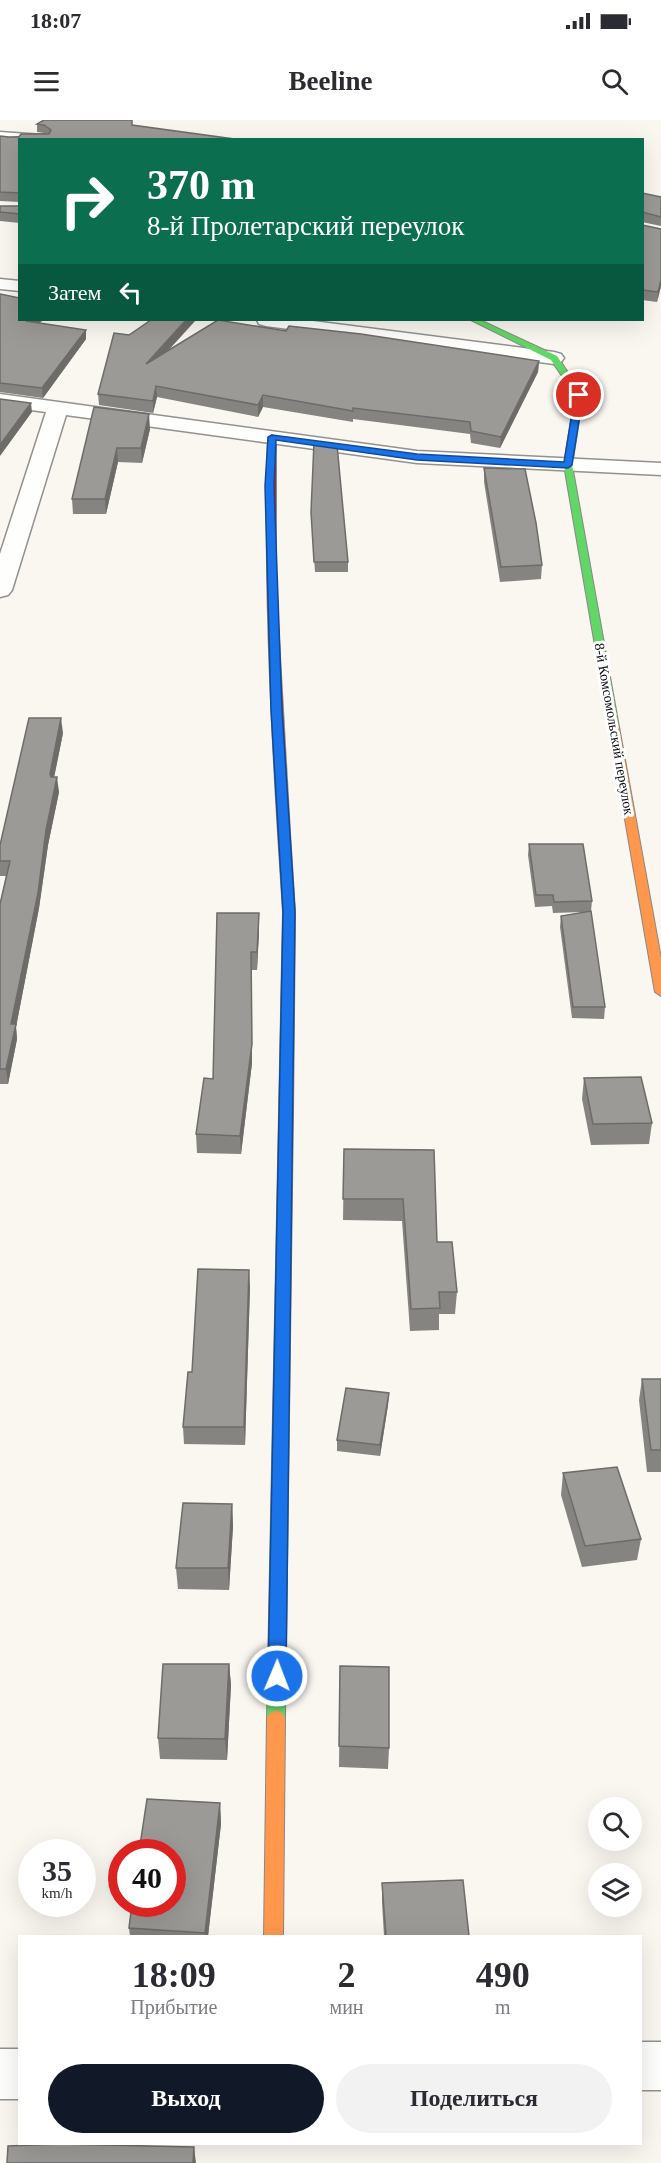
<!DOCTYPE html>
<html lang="ru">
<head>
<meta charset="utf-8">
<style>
	:root { --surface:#fff; --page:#f2f2f3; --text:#2b2b33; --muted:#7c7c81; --accent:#111827 }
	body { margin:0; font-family:Georgia,serif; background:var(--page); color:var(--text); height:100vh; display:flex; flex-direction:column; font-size:22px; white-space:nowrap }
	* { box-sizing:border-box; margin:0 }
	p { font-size:20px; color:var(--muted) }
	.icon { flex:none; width:33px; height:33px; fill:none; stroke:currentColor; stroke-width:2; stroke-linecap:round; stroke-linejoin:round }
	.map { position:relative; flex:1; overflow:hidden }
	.sheet { position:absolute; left:18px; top:1815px; width:624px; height:210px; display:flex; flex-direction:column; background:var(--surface); border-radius:0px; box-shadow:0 6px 24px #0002 }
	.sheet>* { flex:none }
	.guide { position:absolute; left:18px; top:18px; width:626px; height:183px; border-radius:0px; box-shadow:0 6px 24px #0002; background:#0b6e4f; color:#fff; overflow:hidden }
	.buttons { position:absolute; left:588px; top:1677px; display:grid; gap:12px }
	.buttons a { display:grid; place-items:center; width:54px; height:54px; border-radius:50%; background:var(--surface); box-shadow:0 6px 24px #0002; font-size:30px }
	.speed { position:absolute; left:18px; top:1719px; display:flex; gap:12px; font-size:30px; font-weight:700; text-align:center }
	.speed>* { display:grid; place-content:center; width:78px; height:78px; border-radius:50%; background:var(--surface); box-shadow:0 6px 24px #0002; line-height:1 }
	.speed small { font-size:15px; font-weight:400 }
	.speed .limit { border:9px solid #d22; background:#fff; color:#111 }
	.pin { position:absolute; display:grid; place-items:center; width:51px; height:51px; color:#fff; margin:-26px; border:3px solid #fff; border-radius:50%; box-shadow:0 2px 6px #0007 }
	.me { position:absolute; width:66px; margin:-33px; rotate:1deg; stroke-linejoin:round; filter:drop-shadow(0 0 4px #0008) }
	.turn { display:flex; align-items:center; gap:21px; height:126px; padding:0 30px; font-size:27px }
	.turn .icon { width:78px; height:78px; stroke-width:2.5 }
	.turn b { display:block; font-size:42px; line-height:51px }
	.then { display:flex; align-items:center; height:57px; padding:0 30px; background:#0003; gap:12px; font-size:22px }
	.eta { display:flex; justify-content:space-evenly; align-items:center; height:102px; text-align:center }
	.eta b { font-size:36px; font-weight:800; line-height:42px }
	.button { display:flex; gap:12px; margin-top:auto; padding:12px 30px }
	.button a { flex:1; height:69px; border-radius:36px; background:var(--accent); color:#fff; font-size:24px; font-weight:800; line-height:69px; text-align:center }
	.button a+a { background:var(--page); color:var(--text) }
	.status { display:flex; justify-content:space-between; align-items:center; height:42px; padding:0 30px; background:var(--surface); direction:ltr }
	.status svg { height:16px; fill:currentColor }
	header { display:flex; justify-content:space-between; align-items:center; height:78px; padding:0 30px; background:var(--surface); font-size:27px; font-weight:800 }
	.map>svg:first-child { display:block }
</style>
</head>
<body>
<div class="status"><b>18:07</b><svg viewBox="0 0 49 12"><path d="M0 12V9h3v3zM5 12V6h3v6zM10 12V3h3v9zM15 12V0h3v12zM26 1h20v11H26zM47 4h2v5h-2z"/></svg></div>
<header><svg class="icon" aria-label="menu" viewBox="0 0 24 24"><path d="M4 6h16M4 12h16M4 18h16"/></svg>Beeline<svg class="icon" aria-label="search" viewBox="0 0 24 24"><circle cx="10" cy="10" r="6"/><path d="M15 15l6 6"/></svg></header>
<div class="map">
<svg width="661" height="2043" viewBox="0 0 661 2043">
	<rect width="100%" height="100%" fill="#faf6f0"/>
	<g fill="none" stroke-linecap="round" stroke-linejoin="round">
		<defs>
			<path id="street" d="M 0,12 L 43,15 L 50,20 L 20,20 L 20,23 L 0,22 Z
				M 0,159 L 20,161 L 20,171 L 0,169 Z
				M 257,200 L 305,200 L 554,232 L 561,234 L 564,238 L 561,242 L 554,244 L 266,206 L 259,204 Z
				M 0,274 L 417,331 L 661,343 L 661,355 L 417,343 L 66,295 L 12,470 L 8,475 L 0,477 L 0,434 L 46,292 L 0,286 Z
				M 640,1922 L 661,1922 L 661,1970 L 640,1970 Z
				M 0,1929 L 20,1929 L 20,1979 L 0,1979 Z"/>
			<path id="fast" d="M 471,200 L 480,200 L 557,236 L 583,275 L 572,345 L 619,607 L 618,609 L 610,609 L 609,607 L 564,345 L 575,275 L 551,240 Z
				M 286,990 L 293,994 L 285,1598 L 282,1603 L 276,1606 L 270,1603 L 267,1598 L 279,994 Z"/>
			<path id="slow" d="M 614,604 L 619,607 L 661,838 L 661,876 L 655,872 L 609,607 Z
				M 284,710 L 290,713 L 295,792 L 293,994 L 286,998 L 279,994 L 283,792 L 278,713 Z
				M 276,1590 L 282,1593 L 285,1598 L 283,1816 L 264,1816 L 267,1598 L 270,1593 Z"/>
			<path id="jam" d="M 272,314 L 276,317 L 276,466 L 290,713 L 284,716 L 278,713 C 270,581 264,449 268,317 Z"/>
		</defs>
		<use href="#street" stroke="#93918f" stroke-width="3"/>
		<use href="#fast" stroke="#8a8885" stroke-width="2"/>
		<use href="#slow" stroke="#8a8885" stroke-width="2"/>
		<use href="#jam" stroke="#8a8885" stroke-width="2"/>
		<use href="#street" fill="#fefefd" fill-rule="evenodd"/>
		<use href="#fast" fill="#63d668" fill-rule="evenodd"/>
		<use href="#slow" fill="#ff974d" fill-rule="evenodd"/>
		<use href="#jam" fill="#b3261e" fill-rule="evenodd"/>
	</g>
	<path fill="#868481" d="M 37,4 L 133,5 L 20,20 L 20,82 L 0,81 L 0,16 L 9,17 L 44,13 L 37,12 Z
		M 642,73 L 661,77 L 661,106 L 642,102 Z
		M 0,86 L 20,86 L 20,103 L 0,101 Z
		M 642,105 L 661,109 L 661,166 L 657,182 L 642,180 Z
		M 0,174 L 39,203 L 86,219 L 43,278 L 0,272 Z
		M 286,211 L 539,241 L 538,252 L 500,328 L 471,323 L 470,314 L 353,299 L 353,302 L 263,287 L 258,297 L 157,277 L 153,293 L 99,285 L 98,274 L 129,215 L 169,230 Z
		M 94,287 L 150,309 L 142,343 L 118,342 L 106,394 L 73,394 L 72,379 Z
		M 484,348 L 542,445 L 541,459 L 500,462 L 484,362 Z
		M 311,392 L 348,442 L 348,452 L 315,452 Z
		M 63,613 L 54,657 L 59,672 L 48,725 L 39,788 L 16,907 L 17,919 L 8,964 L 0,964 L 0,784 L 6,756 L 0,756 L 0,725 Z
		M 529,724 L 592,781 L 591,791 L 605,887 L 604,899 L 572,898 L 560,807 L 561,796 L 584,792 L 553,793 L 552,786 L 535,787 L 528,735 Z
		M 217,793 L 259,811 L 257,850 L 251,850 L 252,943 L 241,1034 L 197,1033 L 196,1014 L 213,959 Z
		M 584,958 L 652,1003 L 649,1024 L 591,1025 L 582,979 Z
		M 344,1029 L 434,1030 L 437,1122 L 457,1172 L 455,1194 L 439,1194 L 439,1210 L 410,1211 L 402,1101 L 343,1100 Z
		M 250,1167 L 245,1325 L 184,1324 L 183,1307 L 192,1252 Z
		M 642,1259 L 661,1259 L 661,1352 L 647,1352 L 639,1280 Z
		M 389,1273 L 388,1285 L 380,1336 L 337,1331 L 337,1320 Z
		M 563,1353 L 641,1419 L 637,1440 L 582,1447 L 561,1375 Z
		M 232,1384 L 233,1406 L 229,1470 L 178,1469 L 176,1448 Z
		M 229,1544 L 231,1565 L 227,1640 L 160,1639 L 158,1618 Z
		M 340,1546 L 389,1628 L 388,1649 L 339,1647 Z
		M 220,1683 L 221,1704 L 208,1816 L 130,1816 L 129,1808 Z
		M 382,1763 L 469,1816 L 384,1816 L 382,1783 Z"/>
	<path fill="#6d6c69" d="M 661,160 L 661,166 L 657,182 L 658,172 Z
		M 29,200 L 44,200 L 27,210 L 26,201 Z
		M 186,200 L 196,200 L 146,255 L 146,244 Z
		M 86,210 L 86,219 L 43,278 L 42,268 Z
		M 539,241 L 538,252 L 500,328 L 501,317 Z
		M 156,266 L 157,277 L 153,293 L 153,281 Z
		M 263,275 L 263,287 L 258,297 L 258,285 Z
		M 31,283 L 32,292 L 0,336 L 0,325 Z
		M 149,294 L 150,309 L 142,343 L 141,328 Z
		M 117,328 L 118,342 L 106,394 L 105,379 Z
		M 61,598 L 63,613 L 52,668 L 50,654 Z
		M 57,657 L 59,672 L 48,725 L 39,788 L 16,907 L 17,919 L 8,964 L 6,949 L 11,904 L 46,710 Z
		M 259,793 L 259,811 L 257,850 L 257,832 Z
		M 251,850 L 252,943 L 241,1034 L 240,1016 Z
		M 249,1150 L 250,1167 L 245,1325 L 244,1307 Z
		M 389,1273 L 388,1285 L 380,1336 L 380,1325 Z
		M 232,1384 L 233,1406 L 229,1470 L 228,1448 Z
		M 229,1544 L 231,1565 L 227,1640 L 225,1619 Z
		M 220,1683 L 221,1704 L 208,1816 L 205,1816 Z
		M 194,2027 L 196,2043 L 193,2043 Z"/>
	<path fill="#9c9a96" stroke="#6d6c69" stroke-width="1.5" d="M 44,0 L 132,0 L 132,5 L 242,20 L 20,20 L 20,73 L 0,72 L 0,16 L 9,17 L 19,17 L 21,14 L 49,14 L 51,10 L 44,5 L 37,4 Z
		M 642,73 L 661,77 L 661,97 L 642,92 Z
		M 0,86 L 20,86 L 20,94 L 0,92 Z
		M 642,105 L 661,109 L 661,160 L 658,172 L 642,170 Z
		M 0,174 L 20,178 L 20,200 L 29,200 L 26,201 L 86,210 L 42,268 L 0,263 Z
		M 151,200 L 186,200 L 146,244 L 218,200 L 286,211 L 289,206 L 361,214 L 539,241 L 501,317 L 471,311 L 470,302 L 353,288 L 353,291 L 263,275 L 258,285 L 156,266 L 153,281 L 98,274 L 114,213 L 129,215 Z
		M 0,279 L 31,283 L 0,325 Z
		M 94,287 L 149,294 L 141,328 L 117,328 L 105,379 L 72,379 Z
		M 314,322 L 337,325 L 348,442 L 314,442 L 311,392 Z
		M 484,348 L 525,349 L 536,403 L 542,445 L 501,447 Z
		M 29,598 L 61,598 L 50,654 L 51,657 L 57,657 L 46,710 L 38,773 L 11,904 L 16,904 L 6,949 L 0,949 L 0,784 L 10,741 L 0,741 L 0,725 Z
		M 529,724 L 583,724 L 592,781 L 554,782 L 553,775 L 536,775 Z
		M 591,791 L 605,887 L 573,887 L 561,796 Z
		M 217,793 L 259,793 L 257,832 L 251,832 L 252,924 L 240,1016 L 196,1014 L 204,958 L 213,959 Z
		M 641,957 L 652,1003 L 593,1004 L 584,958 Z
		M 344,1029 L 434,1030 L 437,1122 L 452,1122 L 457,1172 L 439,1172 L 440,1188 L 411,1189 L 403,1079 L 343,1079 Z
		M 198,1149 L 249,1150 L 244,1307 L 183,1307 L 188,1252 L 192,1252 Z
		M 642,1259 L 661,1259 L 661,1330 L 651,1330 Z
		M 346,1268 L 389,1273 L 380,1325 L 337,1320 Z
		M 617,1347 L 641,1419 L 585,1426 L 563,1353 Z
		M 183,1383 L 232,1384 L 228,1448 L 176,1448 Z
		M 163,1544 L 229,1544 L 225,1619 L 158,1618 Z
		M 340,1546 L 389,1547 L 389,1628 L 339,1626 Z
		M 147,1679 L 220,1683 L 205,1813 L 129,1808 L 132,1784 L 172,1784 L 172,1732 L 139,1732 Z
		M 463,1760 L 469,1816 L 386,1816 L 382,1763 Z
		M 60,2024 L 194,2027 L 193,2043 L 7,2043 L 8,2026 Z"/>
	<path fill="#1a73e8" stroke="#114b97" stroke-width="1.5" d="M 579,272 L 583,275 L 572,345 L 568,348 L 417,340 L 276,320 L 274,366 L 282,590 L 295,792 L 286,1556 L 283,1561 L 277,1564 L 271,1561 L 268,1556 L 283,792 L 271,590 L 265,366 L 268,317 L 272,315 L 417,334 L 564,342 L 575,275 Z"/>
	<g text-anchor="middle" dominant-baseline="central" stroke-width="6" stroke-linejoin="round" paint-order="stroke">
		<g font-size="14" fill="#0c0c0c" stroke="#fff">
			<text transform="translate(614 609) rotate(80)">8-й Комсомольский переулок</text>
		</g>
	</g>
</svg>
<div class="buttons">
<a><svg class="icon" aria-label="search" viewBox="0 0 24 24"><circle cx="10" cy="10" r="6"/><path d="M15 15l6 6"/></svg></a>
<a><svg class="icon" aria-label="layers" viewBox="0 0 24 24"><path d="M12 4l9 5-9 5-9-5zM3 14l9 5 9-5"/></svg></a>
</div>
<div class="speed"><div>35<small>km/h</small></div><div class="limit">40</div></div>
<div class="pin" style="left:579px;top:275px;background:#d93025"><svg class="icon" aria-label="arrive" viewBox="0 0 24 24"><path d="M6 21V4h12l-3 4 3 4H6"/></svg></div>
<svg class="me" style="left:277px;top:1556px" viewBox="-20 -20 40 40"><circle r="17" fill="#1a73e8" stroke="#fff" stroke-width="3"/><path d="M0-11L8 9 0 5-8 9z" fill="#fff"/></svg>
<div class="guide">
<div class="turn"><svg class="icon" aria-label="right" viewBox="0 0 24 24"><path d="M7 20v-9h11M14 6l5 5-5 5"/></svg><div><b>370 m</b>8-й Пролетарский переулок</div></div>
<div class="then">Затем<svg class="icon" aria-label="left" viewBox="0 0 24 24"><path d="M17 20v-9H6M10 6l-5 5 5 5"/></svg></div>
</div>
<section class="sheet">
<div class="eta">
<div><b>18:09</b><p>Прибытие</p></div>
<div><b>2</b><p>мин</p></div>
<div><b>490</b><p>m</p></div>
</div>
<div class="button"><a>Выход</a><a>Поделиться</a></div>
</section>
</div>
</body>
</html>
